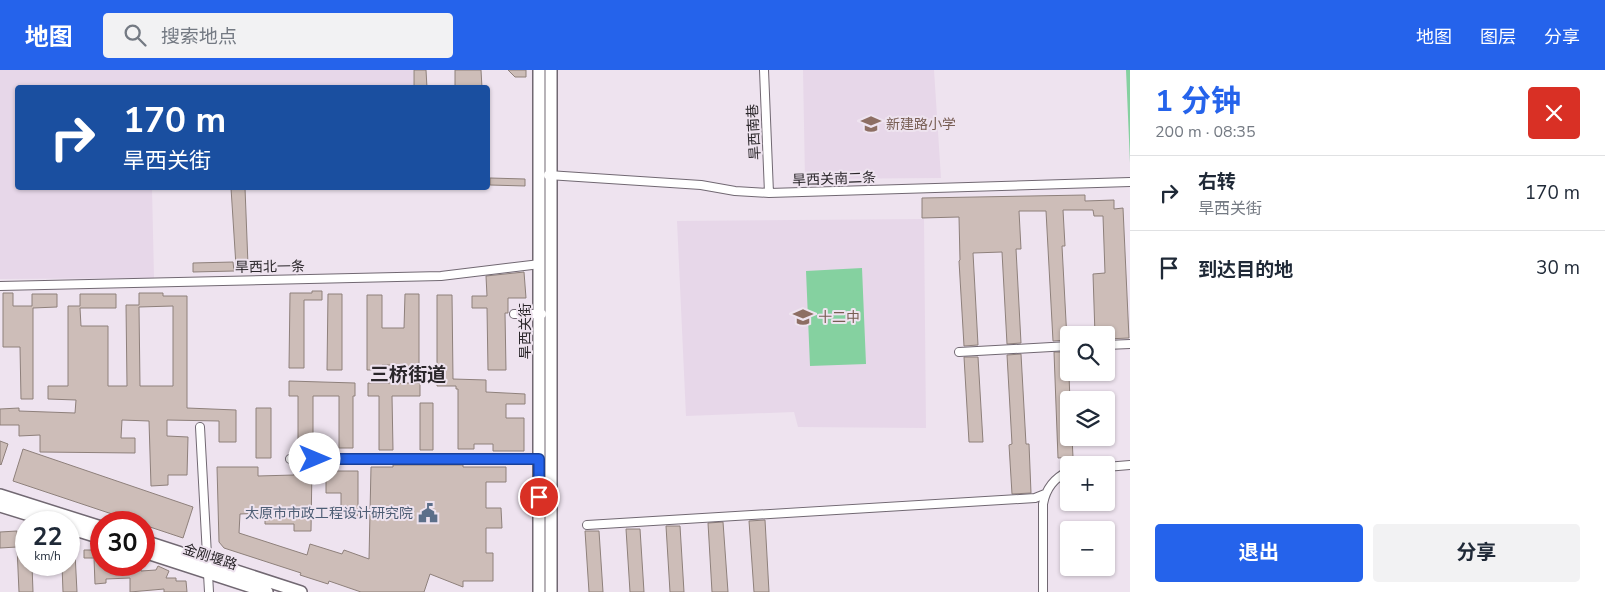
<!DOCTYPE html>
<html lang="zh">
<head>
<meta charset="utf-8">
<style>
	:root { --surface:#fff; --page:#f2f2f3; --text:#1f2937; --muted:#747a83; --line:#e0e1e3; --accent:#2563eb }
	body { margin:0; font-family:"Nunito Sans","Noto Sans SC",sans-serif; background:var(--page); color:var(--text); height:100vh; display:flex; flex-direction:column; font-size:19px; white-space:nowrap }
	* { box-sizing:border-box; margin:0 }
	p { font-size:16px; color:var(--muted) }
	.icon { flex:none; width:28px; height:28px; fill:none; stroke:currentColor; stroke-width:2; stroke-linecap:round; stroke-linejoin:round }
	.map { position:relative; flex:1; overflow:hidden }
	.panel { display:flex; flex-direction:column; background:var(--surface); width:475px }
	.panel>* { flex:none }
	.guide { position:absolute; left:15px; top:15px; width:475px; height:105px; border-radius:5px; box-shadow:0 1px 4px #0004; background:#1a4fa0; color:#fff; overflow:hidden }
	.buttons { position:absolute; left:1060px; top:256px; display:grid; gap:10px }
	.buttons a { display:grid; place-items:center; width:55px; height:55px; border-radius:5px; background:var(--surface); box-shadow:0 1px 4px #0004; font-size:25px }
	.speed { position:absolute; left:15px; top:441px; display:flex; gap:10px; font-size:25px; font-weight:700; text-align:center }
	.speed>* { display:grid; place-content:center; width:65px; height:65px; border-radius:50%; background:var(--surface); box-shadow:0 1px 4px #0004; line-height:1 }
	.speed small { font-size:12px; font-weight:400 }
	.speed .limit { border:8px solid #d22; background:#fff; color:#111 }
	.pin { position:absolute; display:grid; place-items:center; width:42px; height:42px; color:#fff; margin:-21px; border:2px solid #fff; border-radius:50%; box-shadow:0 1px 5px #0007 }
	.me { position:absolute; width:55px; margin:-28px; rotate:90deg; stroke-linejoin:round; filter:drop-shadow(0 0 4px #0008) }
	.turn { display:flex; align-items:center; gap:18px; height:105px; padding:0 25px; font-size:22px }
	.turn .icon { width:65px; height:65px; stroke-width:2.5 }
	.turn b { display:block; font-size:35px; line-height:42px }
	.round { display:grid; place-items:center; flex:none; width:52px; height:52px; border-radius:5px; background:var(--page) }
	.headline { display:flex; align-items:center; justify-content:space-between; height:85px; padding:0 25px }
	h1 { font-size:30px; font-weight:700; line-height:38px; color:var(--accent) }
	.primary-button { display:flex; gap:10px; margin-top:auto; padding:10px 25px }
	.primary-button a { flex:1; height:58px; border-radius:5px; background:var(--accent); color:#fff; font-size:20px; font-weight:700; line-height:58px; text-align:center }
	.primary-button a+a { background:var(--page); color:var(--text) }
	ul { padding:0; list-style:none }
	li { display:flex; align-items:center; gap:15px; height:75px; padding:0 25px; border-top:1px solid var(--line) }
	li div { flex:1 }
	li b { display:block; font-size:19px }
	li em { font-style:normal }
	header { display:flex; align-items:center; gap:30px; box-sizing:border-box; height:70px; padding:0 25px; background:var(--accent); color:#fff }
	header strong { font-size:24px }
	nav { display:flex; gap:28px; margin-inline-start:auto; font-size:18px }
	.search { width:350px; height:45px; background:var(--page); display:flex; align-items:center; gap:12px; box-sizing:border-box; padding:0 18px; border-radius:5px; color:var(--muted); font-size:19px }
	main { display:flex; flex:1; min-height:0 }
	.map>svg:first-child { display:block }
</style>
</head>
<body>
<header>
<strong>地图</strong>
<div class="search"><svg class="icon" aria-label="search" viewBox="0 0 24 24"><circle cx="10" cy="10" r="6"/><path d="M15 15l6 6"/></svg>搜索地点</div>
<nav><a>地图</a><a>图层</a><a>分享</a></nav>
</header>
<main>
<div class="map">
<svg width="1130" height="522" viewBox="0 0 1130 522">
	<rect width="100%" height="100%" fill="#eee3ef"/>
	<path fill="#e7d7e9" d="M 0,0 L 413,0 L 413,17 L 18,18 L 18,118 L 152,118 L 154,208 L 0,209 Z
		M 803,0 L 934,0 L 941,108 L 805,109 Z
		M 924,149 L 926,358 L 798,357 L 794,342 L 686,346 L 677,151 Z"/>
	<path fill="#85d1a0" d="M 1126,0 L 1130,0 L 1130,93 Z
		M 862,198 L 866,294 L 810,296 L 806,201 Z"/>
	<path fill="#cdbdb8" stroke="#8e807b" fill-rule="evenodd" d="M 414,0 L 426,0 L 427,18 L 414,18 Z
		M 455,0 L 481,0 L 482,18 L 455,18 Z
		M 508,0 L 526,0 L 526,7 L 515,7 Z
		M 490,108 L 525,109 L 525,116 L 490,115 Z
		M 231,118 L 245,118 L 248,195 L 236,196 Z
		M 1085,125 L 1085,131 L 1114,130 L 1114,139 L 1123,138 L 1129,268 L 1106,269 L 1106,265 L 1095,265 L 1093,204 L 1105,203 L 1103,146 L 1094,146 L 1093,140 L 1063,140 L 1065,176 L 1062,176 L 1067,270 L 1053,271 L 1046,141 L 1019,141 L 1021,179 L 1016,179 L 1021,273 L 1007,274 L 1002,182 L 973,183 L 978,275 L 964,276 L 959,191 L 960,190 L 959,147 L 922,148 L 922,128 Z
		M 233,192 L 234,201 L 193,202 L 193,193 Z
		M 524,202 L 526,228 L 508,228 L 508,243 L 505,243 L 506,300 L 488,300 L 487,238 L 472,238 L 472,226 L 487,226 L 486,206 Z
		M 312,221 L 322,221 L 322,230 L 304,230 L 304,298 L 289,298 L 290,223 L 312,223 Z
		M 3,223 L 13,223 L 13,236 L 32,236 L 32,224 L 57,224 L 57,237 L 33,238 L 33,329 L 21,329 L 20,277 L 3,277 Z
		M 139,223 L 163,223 L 163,226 L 187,226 L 187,338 L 236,340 L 236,372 L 219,372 L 219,351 L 167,350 L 167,366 L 188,367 L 187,405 L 168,405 L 168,415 L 151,416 L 149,351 L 122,350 L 121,368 L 135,368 L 135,383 L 40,382 L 40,365 L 19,366 L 19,355 L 0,355 L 0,339 L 19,338 L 19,341 L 75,343 L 76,330 L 48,329 L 48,316 L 68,316 L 68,236 L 80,236 L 80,224 L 116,224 L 116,238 L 80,238 L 81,256 L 108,256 L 108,316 L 127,316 L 126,235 L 139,235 ZM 173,236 L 173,316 L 140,316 L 139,237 Z
		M 328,224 L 342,224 L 342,300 L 327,300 Z
		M 405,224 L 419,224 L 419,300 L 404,299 L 404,295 L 382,295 L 382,300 L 367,300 L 367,225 L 382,225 L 382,258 L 404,258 Z
		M 437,225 L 452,225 L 453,309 L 486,310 L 486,322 L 525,324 L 525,334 L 506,334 L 506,348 L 524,348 L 524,381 L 493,381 L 493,374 L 474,374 L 474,379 L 458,379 L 458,319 L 456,319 L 456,316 L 437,316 Z
		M 1054,282 L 1068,282 L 1070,330 L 1069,368 L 1072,368 L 1073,387 L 1058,388 Z
		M 1021,284 L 1026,374 L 1029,374 L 1031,423 L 1012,424 L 1009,375 L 1012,374 L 1007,285 Z
		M 964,287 L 978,287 L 983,372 L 969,372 Z
		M 289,311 L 355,313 L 355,326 L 353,326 L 353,378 L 339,378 L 339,326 L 313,326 L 313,379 L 298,379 L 298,326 L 289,326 Z
		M 368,313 L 420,313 L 420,326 L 392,326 L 393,380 L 379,380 L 379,326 L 368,326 Z
		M 420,333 L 433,333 L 433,380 L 420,380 Z
		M 256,338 L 271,338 L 271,388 L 256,388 Z
		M 0,371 L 8,374 L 1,395 L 0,394 Z
		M 23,379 L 193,437 L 183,468 L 144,455 L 144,452 L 136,452 L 13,411 Z
		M 393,395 L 463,395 L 463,397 L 506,397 L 506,412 L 486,412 L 486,438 L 501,438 L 502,458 L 486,458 L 486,483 L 493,483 L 493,511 L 463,511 L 463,517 L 430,504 L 424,522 L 361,522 L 329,511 L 328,514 L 300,505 L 301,503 L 224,478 L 219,472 L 217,397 L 258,397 L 258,406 L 294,405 L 294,396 L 312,396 L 311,461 L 294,461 L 294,454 L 265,454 L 265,443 L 240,444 L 239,463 L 307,485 L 310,474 L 342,484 L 344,480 L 369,489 L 371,397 L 393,397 Z
		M 326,401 L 358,401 L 358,447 L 341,447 L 341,423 L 326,423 Z
		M 765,450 L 769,522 L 754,522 L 749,451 Z
		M 723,452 L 728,522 L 712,522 L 708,453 Z
		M 666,456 L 680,456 L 684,522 L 670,522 Z
		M 626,459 L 640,459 L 644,522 L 630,522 Z
		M 17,461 L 18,472 L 26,472 L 26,495 L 32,495 L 33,522 L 19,522 L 17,477 L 0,478 L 0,462 Z
		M 585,461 L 599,461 L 603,522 L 589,522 Z
		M 84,480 L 100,480 L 101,495 L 129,495 L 128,497 L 141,497 L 141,501 L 156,500 L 158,496 L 169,501 L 166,508 L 176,508 L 176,511 L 186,511 L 187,522 L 164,522 L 164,519 L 130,522 L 130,508 L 106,509 L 106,513 L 95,514 L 94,488 L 84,488 Z
		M 75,483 L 77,522 L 63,522 L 62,495 L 69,495 L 69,484 Z"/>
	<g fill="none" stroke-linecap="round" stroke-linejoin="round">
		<defs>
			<path id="minor" d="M 764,0 L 769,123
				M 548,105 L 701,115 L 735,121 L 769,123 L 1130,112
				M 0,216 L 441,206 L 540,194
				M 514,244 L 542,244
				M 1106,275 L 1130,274
				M 959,282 L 1069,276
				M 200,357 L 209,522
				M 290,389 L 539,389
				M 1106,397 L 1130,395
				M 587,455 L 1035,428 L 1045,424
				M 1043,522 L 1043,434 C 1046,418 1054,408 1069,401"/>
			<path id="secondary" d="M 0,425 L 101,457
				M 0,436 L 52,452
				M 69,458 L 101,468
				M 144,471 L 301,522
				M 144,482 L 267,522
				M 539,522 L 539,0
				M 551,522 L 551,0"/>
		</defs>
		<use href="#minor" stroke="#716872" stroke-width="10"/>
		<use href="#secondary" stroke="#716872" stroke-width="14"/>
		<use href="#minor" stroke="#fff" stroke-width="8"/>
		<use href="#secondary" stroke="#fff" stroke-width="11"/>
	</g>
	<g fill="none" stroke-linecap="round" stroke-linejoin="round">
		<defs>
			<path id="route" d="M 315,389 L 539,389 L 539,427"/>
		</defs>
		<use href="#route" stroke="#184099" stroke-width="12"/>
		<use href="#route" stroke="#2563eb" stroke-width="9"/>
	</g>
	<defs>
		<symbol id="school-bare" viewBox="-9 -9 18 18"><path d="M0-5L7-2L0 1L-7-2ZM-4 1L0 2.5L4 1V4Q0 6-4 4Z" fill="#8d6e63" stroke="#eee3ef" stroke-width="2.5" paint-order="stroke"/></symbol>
		<symbol id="civic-bare" viewBox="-9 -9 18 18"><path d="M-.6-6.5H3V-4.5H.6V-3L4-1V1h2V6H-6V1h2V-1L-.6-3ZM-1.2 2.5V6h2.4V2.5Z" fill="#5c6f8a" stroke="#eee3ef" stroke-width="2.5" paint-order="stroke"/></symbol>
	</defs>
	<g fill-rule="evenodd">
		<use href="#school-bare" x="857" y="40" width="28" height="28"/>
		<use href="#school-bare" x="789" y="233" width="28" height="28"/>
		<use href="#civic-bare" x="414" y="429" width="28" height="28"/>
	</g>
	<g text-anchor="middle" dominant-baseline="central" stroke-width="4" stroke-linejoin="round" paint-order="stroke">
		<g font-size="14" fill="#785e54" stroke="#eee3ef" text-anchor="start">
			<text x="886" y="54">新建路小学</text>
			<text x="818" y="247">十二中</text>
		</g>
		<g font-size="14" fill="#2a262a" stroke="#eee3ef">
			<text transform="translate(754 62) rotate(-93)">旱西南巷</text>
			<text transform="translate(834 109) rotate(-2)">旱西关南二条</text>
			<text transform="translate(270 197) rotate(-1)">旱西北一条</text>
			<text transform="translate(525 261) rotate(-90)">旱西关街</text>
			<text transform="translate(210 487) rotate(18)">金刚堰路</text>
		</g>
		<g font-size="14" fill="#4e5e75" stroke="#eee3ef" text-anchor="end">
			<text x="413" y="443">太原市市政工程设计研究院</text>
		</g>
		<g font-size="19" font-weight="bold" fill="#2a262a" stroke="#eee3ef">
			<text x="408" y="305">三桥街道</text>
		</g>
	</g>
</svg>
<div class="buttons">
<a><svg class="icon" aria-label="search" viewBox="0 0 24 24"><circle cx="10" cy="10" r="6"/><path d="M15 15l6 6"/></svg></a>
<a><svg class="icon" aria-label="layers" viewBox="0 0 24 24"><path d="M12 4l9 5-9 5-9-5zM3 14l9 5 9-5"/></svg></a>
<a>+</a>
<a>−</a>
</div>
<div class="speed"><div>22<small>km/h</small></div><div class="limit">30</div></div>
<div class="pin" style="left:539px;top:427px;background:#d93025"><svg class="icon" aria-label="arrive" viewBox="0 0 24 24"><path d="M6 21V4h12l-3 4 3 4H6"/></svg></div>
<svg class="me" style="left:315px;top:389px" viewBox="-20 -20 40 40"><circle r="19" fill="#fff"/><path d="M0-13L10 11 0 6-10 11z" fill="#2563eb"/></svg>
<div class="guide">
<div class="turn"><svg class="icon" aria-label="right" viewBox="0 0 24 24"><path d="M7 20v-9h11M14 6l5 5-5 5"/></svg><div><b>170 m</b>旱西关街</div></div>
</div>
</div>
<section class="panel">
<div class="headline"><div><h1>1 分钟</h1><p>200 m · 08:35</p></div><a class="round" style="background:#d93025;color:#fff"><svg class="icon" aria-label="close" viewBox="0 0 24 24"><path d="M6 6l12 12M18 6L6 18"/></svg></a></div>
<ul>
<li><svg class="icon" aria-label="right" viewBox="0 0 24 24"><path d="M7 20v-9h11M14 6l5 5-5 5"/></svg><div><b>右转</b><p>旱西关街</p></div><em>170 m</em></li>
<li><svg class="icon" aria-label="arrive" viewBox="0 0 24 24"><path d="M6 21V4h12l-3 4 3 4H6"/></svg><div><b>到达目的地</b></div><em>30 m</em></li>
</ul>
<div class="primary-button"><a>退出</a><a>分享</a></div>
</section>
</main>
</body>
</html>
